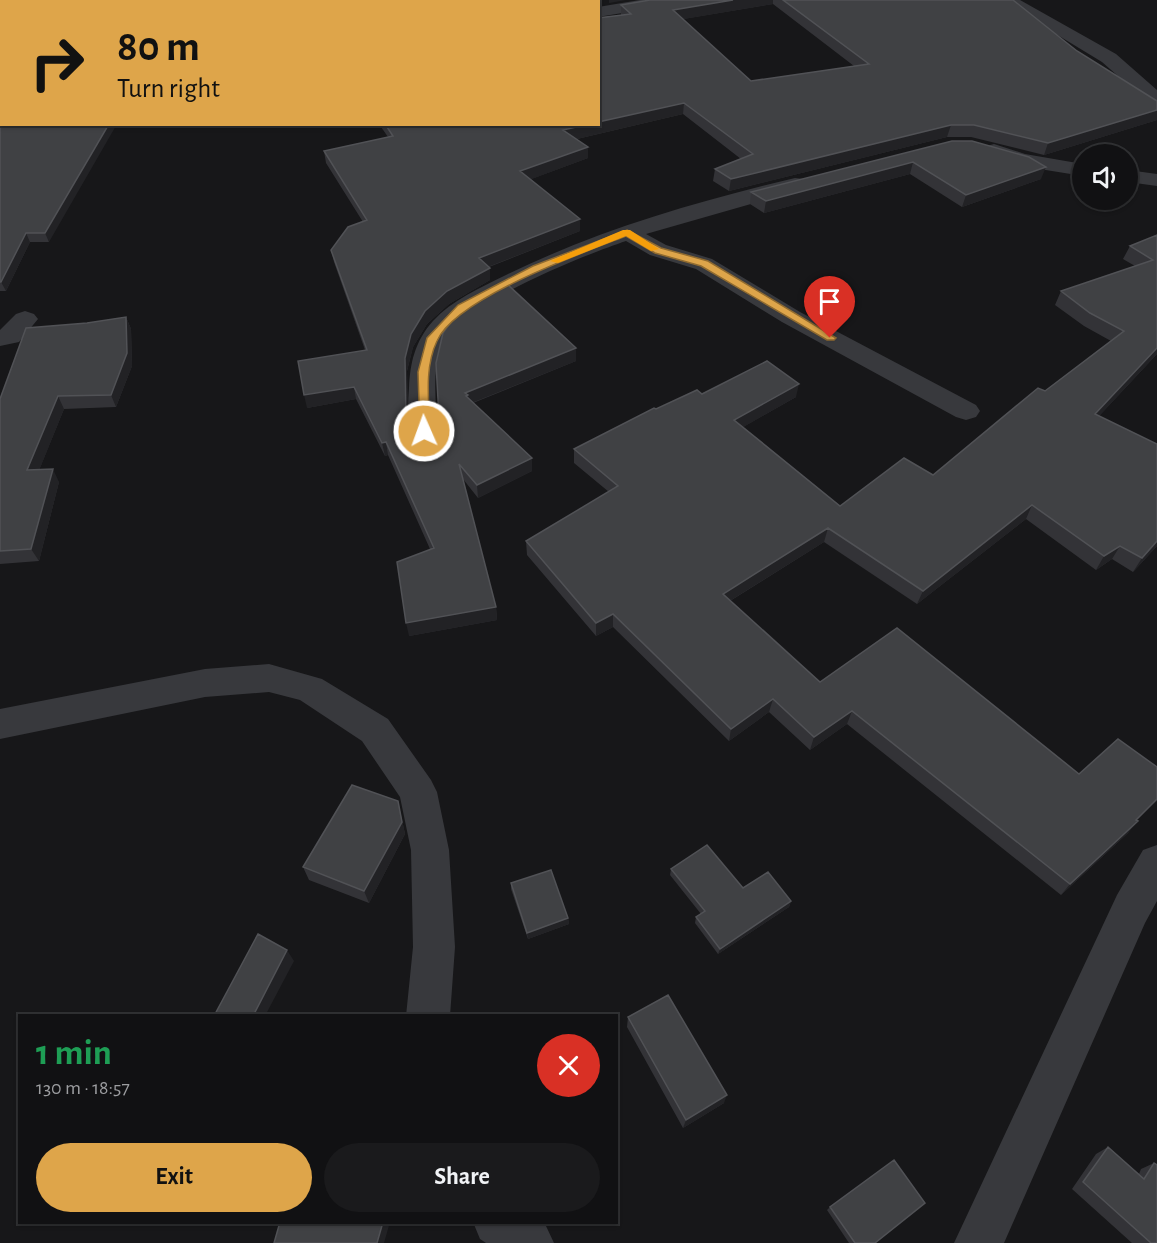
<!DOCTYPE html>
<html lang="en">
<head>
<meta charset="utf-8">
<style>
	:root { --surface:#111113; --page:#1a1a1c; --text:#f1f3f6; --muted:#9c9da0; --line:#303133; --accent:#dea54a }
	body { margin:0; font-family:"Alegreya Sans",sans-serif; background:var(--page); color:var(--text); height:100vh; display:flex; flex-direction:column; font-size:22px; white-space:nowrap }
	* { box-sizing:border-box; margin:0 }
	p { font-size:20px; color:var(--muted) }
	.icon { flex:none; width:33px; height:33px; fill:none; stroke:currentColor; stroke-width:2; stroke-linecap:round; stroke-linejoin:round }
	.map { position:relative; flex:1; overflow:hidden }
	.side { position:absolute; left:18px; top:1014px; width:600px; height:210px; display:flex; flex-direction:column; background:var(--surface); border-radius:0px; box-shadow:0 2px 4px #0004,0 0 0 2px var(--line) }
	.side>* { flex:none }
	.top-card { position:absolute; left:0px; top:0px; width:600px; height:126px; box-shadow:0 2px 4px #0004,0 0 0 2px var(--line); background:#dea54a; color:#111; overflow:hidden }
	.buttons { position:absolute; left:1072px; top:144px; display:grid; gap:12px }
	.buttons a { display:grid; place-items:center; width:66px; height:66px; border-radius:50%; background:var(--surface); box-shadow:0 2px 4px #0004,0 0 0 2px var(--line); font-size:30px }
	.pin { position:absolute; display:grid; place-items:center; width:51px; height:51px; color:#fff; margin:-62px -26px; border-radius:50% 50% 50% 0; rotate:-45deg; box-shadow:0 0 6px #0007 }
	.pin .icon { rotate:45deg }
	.me { position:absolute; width:66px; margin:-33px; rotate:358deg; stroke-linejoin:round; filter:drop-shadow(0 0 4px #0008) }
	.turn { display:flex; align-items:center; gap:21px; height:126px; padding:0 18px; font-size:27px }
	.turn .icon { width:78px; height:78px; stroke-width:2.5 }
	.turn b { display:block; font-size:42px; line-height:51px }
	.round { display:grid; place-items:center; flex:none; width:63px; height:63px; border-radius:32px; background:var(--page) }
	.overview { display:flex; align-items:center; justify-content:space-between; height:102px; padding:0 18px }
	h1 { font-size:36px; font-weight:700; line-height:45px; color:#1e9e55 }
	.primary-button { display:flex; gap:12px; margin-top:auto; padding:12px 18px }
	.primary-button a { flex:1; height:69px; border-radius:36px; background:var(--accent); color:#111; font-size:24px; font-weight:700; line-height:69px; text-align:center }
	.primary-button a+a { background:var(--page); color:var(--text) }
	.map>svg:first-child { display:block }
</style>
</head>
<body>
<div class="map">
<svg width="1157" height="1243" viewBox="0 0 1157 1243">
	<rect width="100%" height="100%" fill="#171719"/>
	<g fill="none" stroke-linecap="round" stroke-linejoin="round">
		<path fill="#38393d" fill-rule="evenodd" d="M 640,0 L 679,0 L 671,5 L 598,17 L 598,7 Z
			M 1000,0 L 1020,0 L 1116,54 L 1157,90 L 1157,106 L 1150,104 L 1102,62 Z
			M 994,144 L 1025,154 L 1083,164 L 1083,176 L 1021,166 L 987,154 L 984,150 L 987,146 Z
			M 1128,170 L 1157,174 L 1157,186 L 1128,182 Z
			M 795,178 L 803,179 L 806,184 L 803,189 L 646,234 L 666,245 L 712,259 L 800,312 L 976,405 L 980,411 L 976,417 L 966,420 L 956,417 L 782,322 L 696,269 L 650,255 L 626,241 C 582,256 462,303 443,344 C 431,370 436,404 438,431 L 434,438 L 424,440 L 414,438 C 406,424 408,404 409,388 C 410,363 415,341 433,321 C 452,300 480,288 506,275 C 598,230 695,202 795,178 Z
			M 25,311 L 34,314 L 38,319 L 19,342 L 0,346 L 0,330 L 16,314 Z
			M 269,664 L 322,679 L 388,719 L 431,780 L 437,792 L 449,850 L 455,947 L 450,1016 L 406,1016 L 413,947 L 411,850 L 400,797 L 362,741 L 300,700 L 269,692 L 205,697 L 0,739 L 0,709 L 205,669 Z
			M 1157,845 L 1157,901 L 1145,923 L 1004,1243 L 954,1243 L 1117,895 L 1143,850 Z
			M 473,1222 L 542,1222 L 546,1226 L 554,1243 L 486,1243 L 480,1239 Z"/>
	</g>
	<path fill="#333337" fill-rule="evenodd" d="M 0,0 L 2,2 L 49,242 L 30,242 L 6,291 L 0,291 Z
		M 289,0 L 392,0 L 392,2 L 297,2 Z
		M 650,0 L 1013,0 L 1077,51 L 1157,101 L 1157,120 L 1044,155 L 971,137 L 947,137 L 729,191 L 713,181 L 715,169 L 741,159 L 683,114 L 577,139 L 588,158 L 531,179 L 580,231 L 489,267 L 490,280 L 449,304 L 427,324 L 413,347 L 407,371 L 408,422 L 412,428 L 423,430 L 433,428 L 439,418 L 576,348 L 576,361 L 473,403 L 532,458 L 532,471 L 478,498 L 463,479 L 496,607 L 497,620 L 409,636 L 430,549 L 388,455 L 385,456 L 356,399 L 307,408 L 365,350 L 334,262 L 331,250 L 363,222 L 326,163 L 324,151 L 388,137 L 379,124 L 598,124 L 621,15 L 621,5 ZM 773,4 L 854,66 L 751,81 L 683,19 Z
		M 952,141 L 1041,179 L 962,207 L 910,174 L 764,213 L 750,204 L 751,192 Z
		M 1157,235 L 1157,354 L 1099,416 L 1157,546 L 1133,572 L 1112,559 L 1096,570 L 1026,519 L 917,604 L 824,542 L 730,601 L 820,682 L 1137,820 L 1128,833 L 1061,895 L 847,724 L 810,750 L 769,712 L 729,741 L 613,627 L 596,636 L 527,555 L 526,541 L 609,492 L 574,463 L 574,449 L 656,409 L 702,394 L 796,397 L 743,427 L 840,506 L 933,475 L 1111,341 L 1084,326 L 1055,305 L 1061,291 L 1135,266 L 1123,259 L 1130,246 Z
		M 126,317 L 131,329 L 132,366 L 116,407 L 64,409 L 39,470 L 59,482 L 39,561 L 0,564 L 0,399 L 87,323 Z
		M 398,801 L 405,834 L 369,903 L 309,880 L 303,867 Z
		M 671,869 L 743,888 L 791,901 L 789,907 L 718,954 L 695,923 L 696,917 L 701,914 L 670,875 Z
		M 511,883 L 568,918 L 569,924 L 528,939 L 511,889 Z
		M 628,1017 L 724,1103 L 683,1128 L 627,1027 Z
		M 1108,1147 L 1139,1174 L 1141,1169 L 1154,1163 L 1157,1243 L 1132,1243 L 1072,1189 L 1096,1154 Z
		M 830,1207 L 875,1243 L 849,1243 L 827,1210 Z"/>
	<path fill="#222225" d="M 609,0 L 626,0 L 609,3 Z
		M 733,0 L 773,0 L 773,4 L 672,21 L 673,10 Z
		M 684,103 L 683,114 L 564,142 L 563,130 L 589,124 L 598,124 L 598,122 Z
		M 1157,110 L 1157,120 L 1044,155 L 1048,143 Z
		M 109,124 L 117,124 L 49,242 L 45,233 Z
		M 951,125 L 947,137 L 729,191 L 731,179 Z
		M 588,147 L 588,158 L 521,183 L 520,171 Z
		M 913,162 L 910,174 L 764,213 L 766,201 Z
		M 1046,167 L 1041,179 L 962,207 L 966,195 Z
		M 580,219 L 580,231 L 480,270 L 479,258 Z
		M 26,233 L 30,242 L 6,291 L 1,282 Z
		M 490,268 L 490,280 L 449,304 L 427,324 L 413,347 L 407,371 L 408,432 L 406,420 L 405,358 L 411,334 L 425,311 L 447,291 Z
		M 126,317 L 131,329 L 132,366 L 116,407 L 111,395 Z
		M 576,348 L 576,361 L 469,404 L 465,393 Z
		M 1157,348 L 1157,354 L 1088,428 L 1095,414 Z
		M 799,384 L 796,397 L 731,434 L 734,420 Z
		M 354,387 L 356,399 L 307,408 L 304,395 Z
		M 58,396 L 64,409 L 34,483 L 27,470 Z
		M 386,442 L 388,455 L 385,456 L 382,443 Z
		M 532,458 L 532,471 L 478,498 L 477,485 Z
		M 53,469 L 59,482 L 39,561 L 31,549 Z
		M 1032,505 L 1026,519 L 917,604 L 923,591 Z
		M 828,528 L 824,542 L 720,607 L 723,594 Z
		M 1157,541 L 1157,546 L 1133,572 L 1142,558 Z
		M 1120,546 L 1112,559 L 1096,570 L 1104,556 Z
		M 496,607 L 497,620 L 409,636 L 406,623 Z
		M 613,614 L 613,627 L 596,636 L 596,623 Z
		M 773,699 L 769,712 L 729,741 L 731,729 Z
		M 852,711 L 847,724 L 810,750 L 814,737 Z
		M 1157,799 L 1157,801 L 1126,831 L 1136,820 Z
		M 398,801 L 405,834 L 369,903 L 364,891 Z
		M 1138,821 L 1128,833 L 1061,895 L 1070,884 Z
		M 791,901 L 789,907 L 718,954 L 720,949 Z
		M 568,918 L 569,924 L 528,939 L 527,933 Z
		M 287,950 L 294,961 L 265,1016 L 253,1016 Z
		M 727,1095 L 724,1103 L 683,1128 L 686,1120 Z
		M 383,1222 L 390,1222 L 384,1243 L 377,1243 Z"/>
	<path fill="#404144" stroke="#515256" stroke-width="1.5" d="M 0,0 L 188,0 L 188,2 L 2,2 L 2,124 L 109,124 L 45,233 L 26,233 L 1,282 L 0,282 Z
		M 321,0 L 392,0 L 391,2 L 329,2 Z
		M 440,0 L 508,0 L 509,2 L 429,2 Z
		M 650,0 L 733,0 L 673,10 L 751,81 L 869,64 L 783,0 L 1013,0 L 1077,51 L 1157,101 L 1157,110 L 1048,143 L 974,125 L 951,125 L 731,179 L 715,169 L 753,154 L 684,103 L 598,122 L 598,18 L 631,14 L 621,5 Z
		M 385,124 L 589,124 L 563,130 L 588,147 L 520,171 L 580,219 L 479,258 L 490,268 L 447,291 L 425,311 L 411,334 L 405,358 L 406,420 L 412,428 L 423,430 L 433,428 L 439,418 L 436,363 L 443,333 L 454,318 L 473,302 L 506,283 L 576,348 L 465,393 L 468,395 L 466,396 L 532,458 L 477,485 L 459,464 L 496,607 L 406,623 L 397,562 L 434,548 L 386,442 L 382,443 L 354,387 L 304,395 L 298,361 L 367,350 L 331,250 L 348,227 L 367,220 L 324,151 L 393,136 Z
		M 952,141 L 972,141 L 1029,157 L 1046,167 L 966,195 L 913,162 L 766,201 L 751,192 Z
		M 1157,235 L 1157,348 L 1095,414 L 1157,444 L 1157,541 L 1142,558 L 1120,546 L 1104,556 L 1032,505 L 923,591 L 828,528 L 723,594 L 820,682 L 897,628 L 1079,774 L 1118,739 L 1157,767 L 1157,799 L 1136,820 L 1138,821 L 1070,884 L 852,711 L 814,737 L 773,699 L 731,729 L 613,614 L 596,623 L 526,541 L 618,486 L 574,449 L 654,408 L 656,409 L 697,390 L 702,394 L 767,361 L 799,384 L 734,420 L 840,506 L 904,458 L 933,475 L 1038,388 L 1045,391 L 1124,331 L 1090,313 L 1061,291 L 1153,260 L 1130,246 Z
		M 126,317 L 127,353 L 111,395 L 58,396 L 27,470 L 53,469 L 31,549 L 0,551 L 0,399 L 26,328 L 87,323 Z
		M 352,785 L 398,801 L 402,822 L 364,891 L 303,867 Z
		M 707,845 L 743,888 L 768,872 L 791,901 L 720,949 L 696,917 L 705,911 L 671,869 Z
		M 551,870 L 568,918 L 527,933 L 511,883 Z
		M 258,934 L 287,950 L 253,1016 L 214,1016 Z
		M 668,995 L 727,1095 L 686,1120 L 628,1017 Z
		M 1108,1147 L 1144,1179 L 1154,1163 L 1157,1165 L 1157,1243 L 1151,1243 L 1083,1182 Z
		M 894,1160 L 925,1203 L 875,1243 L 855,1243 L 830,1207 Z
		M 280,1222 L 383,1222 L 377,1243 L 274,1243 Z"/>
	<path fill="#dea54a" stroke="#906b30" stroke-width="1.5" d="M 627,230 L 661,248 L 708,261 L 836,338 L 834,340 L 827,340 L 701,266 L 655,253 L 626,236 C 582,253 456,298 437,341 C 424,368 429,401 430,431 L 424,435 L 420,434 L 418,372 L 427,338 L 458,305 L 533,266 Z"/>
	<path fill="#f59e0b" d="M 623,230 L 630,230 L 659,249 L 651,251 L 626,236 L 558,263 L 550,261 Z"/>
</svg>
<div class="buttons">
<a><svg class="icon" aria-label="sound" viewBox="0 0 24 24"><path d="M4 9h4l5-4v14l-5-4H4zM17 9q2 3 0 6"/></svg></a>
</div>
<div class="pin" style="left:830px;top:338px;background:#d93025"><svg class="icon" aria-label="arrive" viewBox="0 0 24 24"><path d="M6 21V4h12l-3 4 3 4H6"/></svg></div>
<svg class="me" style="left:424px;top:431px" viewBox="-20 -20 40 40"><circle r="17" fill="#dea54a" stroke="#fff" stroke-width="3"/><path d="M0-11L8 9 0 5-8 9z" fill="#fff"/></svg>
<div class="top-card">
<div class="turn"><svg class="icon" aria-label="right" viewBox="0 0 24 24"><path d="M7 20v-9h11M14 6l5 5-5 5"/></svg><div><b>80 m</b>Turn right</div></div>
</div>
<section class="side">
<div class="overview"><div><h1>1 min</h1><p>130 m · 18:57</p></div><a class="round" style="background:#d93025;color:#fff"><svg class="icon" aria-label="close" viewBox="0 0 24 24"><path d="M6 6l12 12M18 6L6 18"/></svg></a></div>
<div class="primary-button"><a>Exit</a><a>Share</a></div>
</section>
</div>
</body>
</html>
